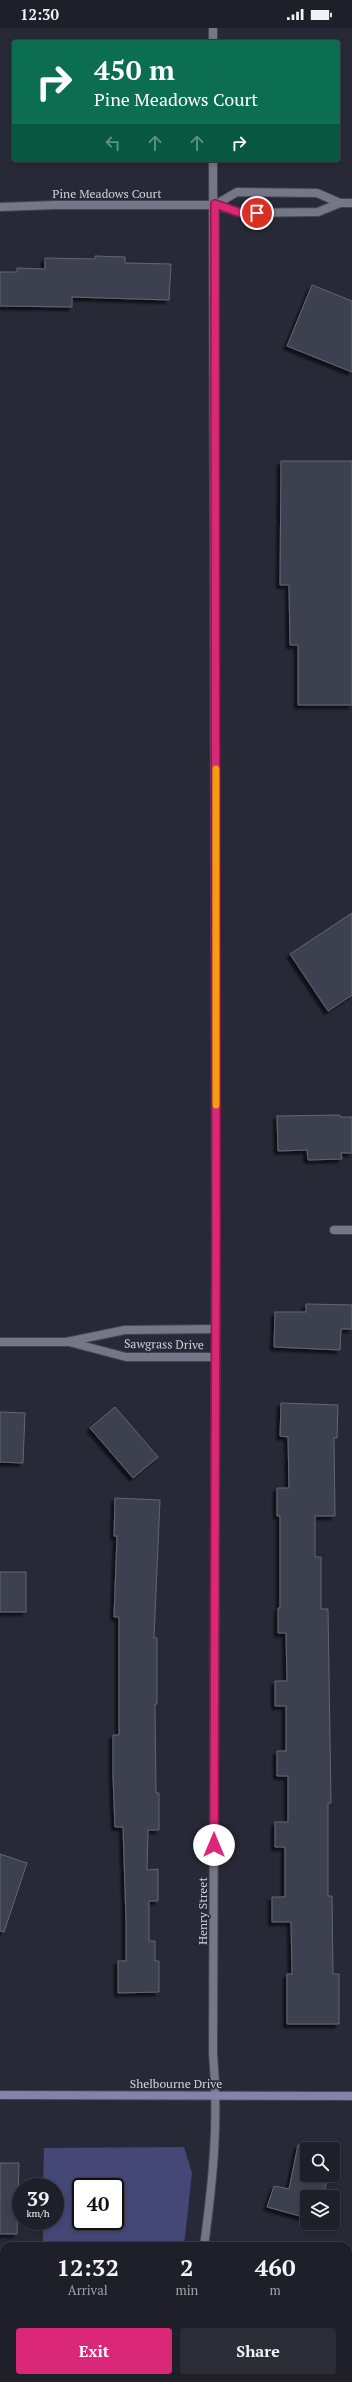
<!DOCTYPE html>
<html lang="en">
<head>
<meta charset="utf-8">
<style>
	:root { --surface:#1e1f29; --page:#2b2c35; --text:#f1f3f6; --muted:#a1a2a8; --line:#3c3d46; --accent:#db2777 }
	body { margin:0; font-family:"PT Serif",serif; background:var(--page); color:var(--text); height:100vh; display:flex; flex-direction:column; font-size:15px; white-space:nowrap }
	* { box-sizing:border-box; margin:0 }
	p { font-size:13px; color:var(--muted) }
	.icon { flex:none; width:22px; height:22px; fill:none; stroke:currentColor; stroke-width:2; stroke-linecap:round; stroke-linejoin:round }
	.map { position:relative; flex:1; overflow:hidden }
	.sheet { position:absolute; left:0px; top:2214px; width:352px; height:140px; display:flex; flex-direction:column; background:var(--surface); border-radius:12px 12px 0 0; box-shadow:0 2px 6px #0003,0 0 0 1px var(--line) }
	.sheet>* { flex:none }
	.guide { position:absolute; left:12px; top:12px; width:328px; height:122px; border-radius:4px; box-shadow:0 2px 6px #0003,0 0 0 1px var(--line); background:#0b6e4f; color:#fff; overflow:hidden }
	.controls { position:absolute; left:300px; top:2114px; display:grid; gap:8px }
	.controls a { display:grid; place-items:center; width:40px; height:40px; border-radius:4px; background:var(--surface); box-shadow:0 2px 6px #0003,0 0 0 1px var(--line); font-size:20px }
	.speed { position:absolute; left:12px; top:2150px; display:flex; gap:8px; font-size:20px; font-weight:700; text-align:center }
	.speed>* { display:grid; place-content:center; width:52px; height:52px; border-radius:50%; background:var(--surface); box-shadow:0 2px 6px #0003,0 0 0 1px var(--line); line-height:1 }
	.speed small { font-size:10px; font-weight:400 }
	.speed .limit { border:2px solid #111; border-radius:6px; background:#fff; color:#111 }
	.pin { position:absolute; display:grid; place-items:center; width:34px; height:34px; color:#fff; margin:-17px; border:2px solid #fff; border-radius:50%; box-shadow:0 1px 4px #0007 }
	.me { position:absolute; width:44px; margin:-22px; rotate:0deg; stroke-linejoin:round; filter:drop-shadow(0 0 3px #0008) }
	.turn { display:flex; align-items:center; gap:14px; height:84px; padding:0 16px; font-size:18px }
	.turn .icon { width:52px; height:52px; stroke-width:2.5 }
	.turn b { display:block; font-size:28px; line-height:34px }
	.lanes { display:flex; align-items:center; height:38px; padding:0 16px; background:#0003; justify-content:center; gap:20px; direction:ltr }
	.lanes .off { opacity:.35 }
	.eta { display:flex; justify-content:space-evenly; align-items:center; height:68px; text-align:center }
	.eta b { font-size:24px; font-weight:600; line-height:28px }
	.action { display:flex; gap:8px; margin-top:auto; padding:8px 16px }
	.action a { flex:1; height:46px; border-radius:4px; background:var(--accent); color:#fff; font-size:16px; font-weight:600; line-height:46px; text-align:center }
	.action a+a { background:var(--page); color:var(--text) }
	.status { display:flex; justify-content:space-between; align-items:center; height:28px; padding:0 20px; background:var(--surface); direction:ltr }
	.status svg { height:11px; fill:currentColor }
	.map>svg:first-child { display:block }
</style>
</head>
<body>
<div class="status"><b>12:30</b><svg viewBox="0 0 49 12"><path d="M0 12V9h3v3zM5 12V6h3v6zM10 12V3h3v9zM15 12V0h3v12zM26 1h20v11H26zM47 4h2v5h-2z"/></svg></div>
<div class="map">
<svg width="352" height="2354" viewBox="0 0 352 2354">
	<defs>
		<filter id="shadow"><feDropShadow dx="-3.5" dy="3.5" stdDeviation="1" flood-color="#0009"/></filter>
	</defs>
	<rect width="100%" height="100%" fill="#282937"/>
	<path fill="#454776" fill-rule="evenodd" d="M 184,2119 L 192,2145 L 184,2218 L 43,2218 L 43,2193 L 55,2193 L 55,2159 L 43,2159 L 44,2120 ZM 81,2159 L 115,2159 L 115,2193 L 81,2193 Z
		M 41,2350 L 135,2350 L 133,2354 L 41,2354 Z"/>
	<path fill="#3e404f" stroke="#636575" filter="url(#shadow)" d="M 95,228 L 125,229 L 125,235 L 171,236 L 169,272 L 72,269 L 72,279 L 0,278 L 0,244 L 17,244 L 17,240 L 45,241 L 45,230 L 95,231 Z
		M 312,257 L 352,273 L 352,344 L 287,318 Z
		M 281,433 L 352,433 L 352,677 L 298,677 L 298,617 L 290,617 L 289,557 L 280,557 Z
		M 352,885 L 352,967 L 328,983 L 290,926 Z
		M 340,1087 L 340,1089 L 352,1089 L 352,1125 L 341,1125 L 342,1131 L 308,1132 L 307,1122 L 278,1123 L 277,1088 Z
		M 306,1276 L 352,1277 L 352,1301 L 341,1301 L 340,1322 L 274,1319 L 275,1284 L 306,1284 Z
		M 281,1375 L 338,1377 L 337,1410 L 334,1410 L 335,1488 L 315,1488 L 315,1529 L 321,1529 L 321,1581 L 328,1581 L 331,1775 L 328,1775 L 328,1868 L 332,1868 L 333,1946 L 339,1946 L 339,1996 L 287,1996 L 287,1946 L 292,1946 L 291,1894 L 272,1894 L 272,1869 L 285,1869 L 285,1819 L 275,1819 L 275,1794 L 288,1794 L 288,1748 L 277,1748 L 277,1723 L 286,1723 L 286,1678 L 275,1678 L 275,1653 L 287,1653 L 286,1605 L 278,1605 L 278,1580 L 280,1580 L 280,1488 L 277,1488 L 277,1460 L 289,1460 L 288,1409 L 280,1408 Z
		M 115,1379 L 158,1429 L 133,1450 L 90,1400 Z
		M 0,1384 L 25,1385 L 23,1435 L 0,1434 Z
		M 115,1470 L 160,1472 L 154,1610 L 157,1610 L 157,1676 L 155,1676 L 156,1765 L 159,1765 L 159,1802 L 148,1802 L 147,1842 L 158,1841 L 158,1873 L 149,1873 L 149,1913 L 155,1913 L 155,1933 L 159,1933 L 159,1964 L 118,1965 L 118,1933 L 126,1933 L 126,1892 L 123,1799 L 115,1799 L 113,1748 L 113,1707 L 119,1707 L 119,1589 L 114,1589 L 117,1508 L 114,1508 Z
		M 0,1544 L 26,1544 L 26,1584 L 0,1584 Z
		M 0,1826 L 27,1835 L 4,1904 L 0,1903 Z
		M 298,2117 L 307,2118 L 307,2147 L 328,2148 L 323,2169 L 307,2169 L 307,2190 L 267,2179 L 274,2158 L 289,2161 Z
		M 0,2135 L 19,2135 L 17,2206 L 0,2206 Z"/>
	<g fill="none" stroke-linecap="round" stroke-linejoin="round">
		<defs>
			<path id="minor" d="M 215,177 L 237,164 L 317,165 L 340,175
				M 0,179 L 55,177 L 215,177 L 241,185 L 318,184 L 340,175 L 352,175
				M 334,1202 L 352,1202
				M 0,1314 L 66,1314 L 125,1302 L 215,1301
				M 69,1314 L 126,1329 L 216,1329"/>
			<path id="tertiary" d="M 213,0 L 213,14
				M 204,2218 C 213,2152 219,2092 213,2025 L 216,1203 L 213,132
				M 160,2354 L 162,2350"/>
			<path id="secondary" d="M 0,2067 L 352,2068"/>
		</defs>
		<use href="#minor" stroke="#43444f" stroke-width="10"/>
		<use href="#tertiary" stroke="#43444f" stroke-width="10"/>
		<use href="#secondary" stroke="#43444f" stroke-width="10"/>
		<use href="#minor" stroke="#757788" stroke-width="8"/>
		<use href="#tertiary" stroke="#757788" stroke-width="8"/>
		<use href="#secondary" stroke="#8184a8" stroke-width="8"/>
	</g>
	<g fill="none" stroke-linecap="round" stroke-linejoin="round">
		<defs>
			<path id="route" d="M 214,1817 L 216,1204 L 215,176 L 241,185 L 257,185"/>
		</defs>
		<use href="#route" stroke="#8e194d" stroke-width="10"/>
		<use href="#route" stroke="#db2777" stroke-width="7"/>
		<path stroke="#f59e0b" stroke-width="7" d="M 216,741 L 216,1077"/>
	</g>
	<g text-anchor="middle" dominant-baseline="central" stroke-width="3.5" stroke-linejoin="round" paint-order="stroke">
		<g font-size="12" fill="#d0d1da" stroke="#282937">
			<text x="107" y="165">Pine Meadows Court</text>
			<text transform="translate(164 1316) rotate(1)">Sawgrass Drive</text>
			<text transform="translate(202 1883) rotate(-90)">Henry Street</text>
			<text x="176" y="2055">Shelbourne Drive</text>
		</g>
	</g>
</svg>
<div class="controls">
<a><svg class="icon" aria-label="search" viewBox="0 0 24 24"><circle cx="10" cy="10" r="6"/><path d="M15 15l6 6"/></svg></a>
<a><svg class="icon" aria-label="layers" viewBox="0 0 24 24"><path d="M12 4l9 5-9 5-9-5zM3 14l9 5 9-5"/></svg></a>
</div>
<div class="speed"><div>39<small>km/h</small></div><div class="limit">40</div></div>
<div class="pin" style="left:257px;top:185px;background:#d93025"><svg class="icon" aria-label="arrive" viewBox="0 0 24 24"><path d="M6 21V4h12l-3 4 3 4H6"/></svg></div>
<svg class="me" style="left:214px;top:1817px" viewBox="-20 -20 40 40"><circle r="19" fill="#fff"/><path d="M0-13L10 11 0 6-10 11z" fill="#db2777"/></svg>
<div class="guide">
<div class="turn"><svg class="icon" aria-label="right" viewBox="0 0 24 24"><path d="M7 20v-9h11M14 6l5 5-5 5"/></svg><div><b>450 m</b>Pine Meadows Court</div></div>
<div class="lanes"><svg class="icon off" aria-label="left" viewBox="0 0 24 24"><path d="M17 20v-9H6M10 6l-5 5 5 5"/></svg><svg class="icon off" aria-label="ahead" viewBox="0 0 24 24"><path d="M12 20V5M6 11l6-6 6 6"/></svg><svg class="icon off" aria-label="ahead" viewBox="0 0 24 24"><path d="M12 20V5M6 11l6-6 6 6"/></svg><svg class="icon" aria-label="right" viewBox="0 0 24 24"><path d="M7 20v-9h11M14 6l5 5-5 5"/></svg></div>
</div>
<section class="sheet">
<div class="eta">
<div><b>12:32</b><p>Arrival</p></div>
<div><b>2</b><p>min</p></div>
<div><b>460</b><p>m</p></div>
</div>
<div class="action"><a>Exit</a><a>Share</a></div>
</section>
</div>
</body>
</html>
